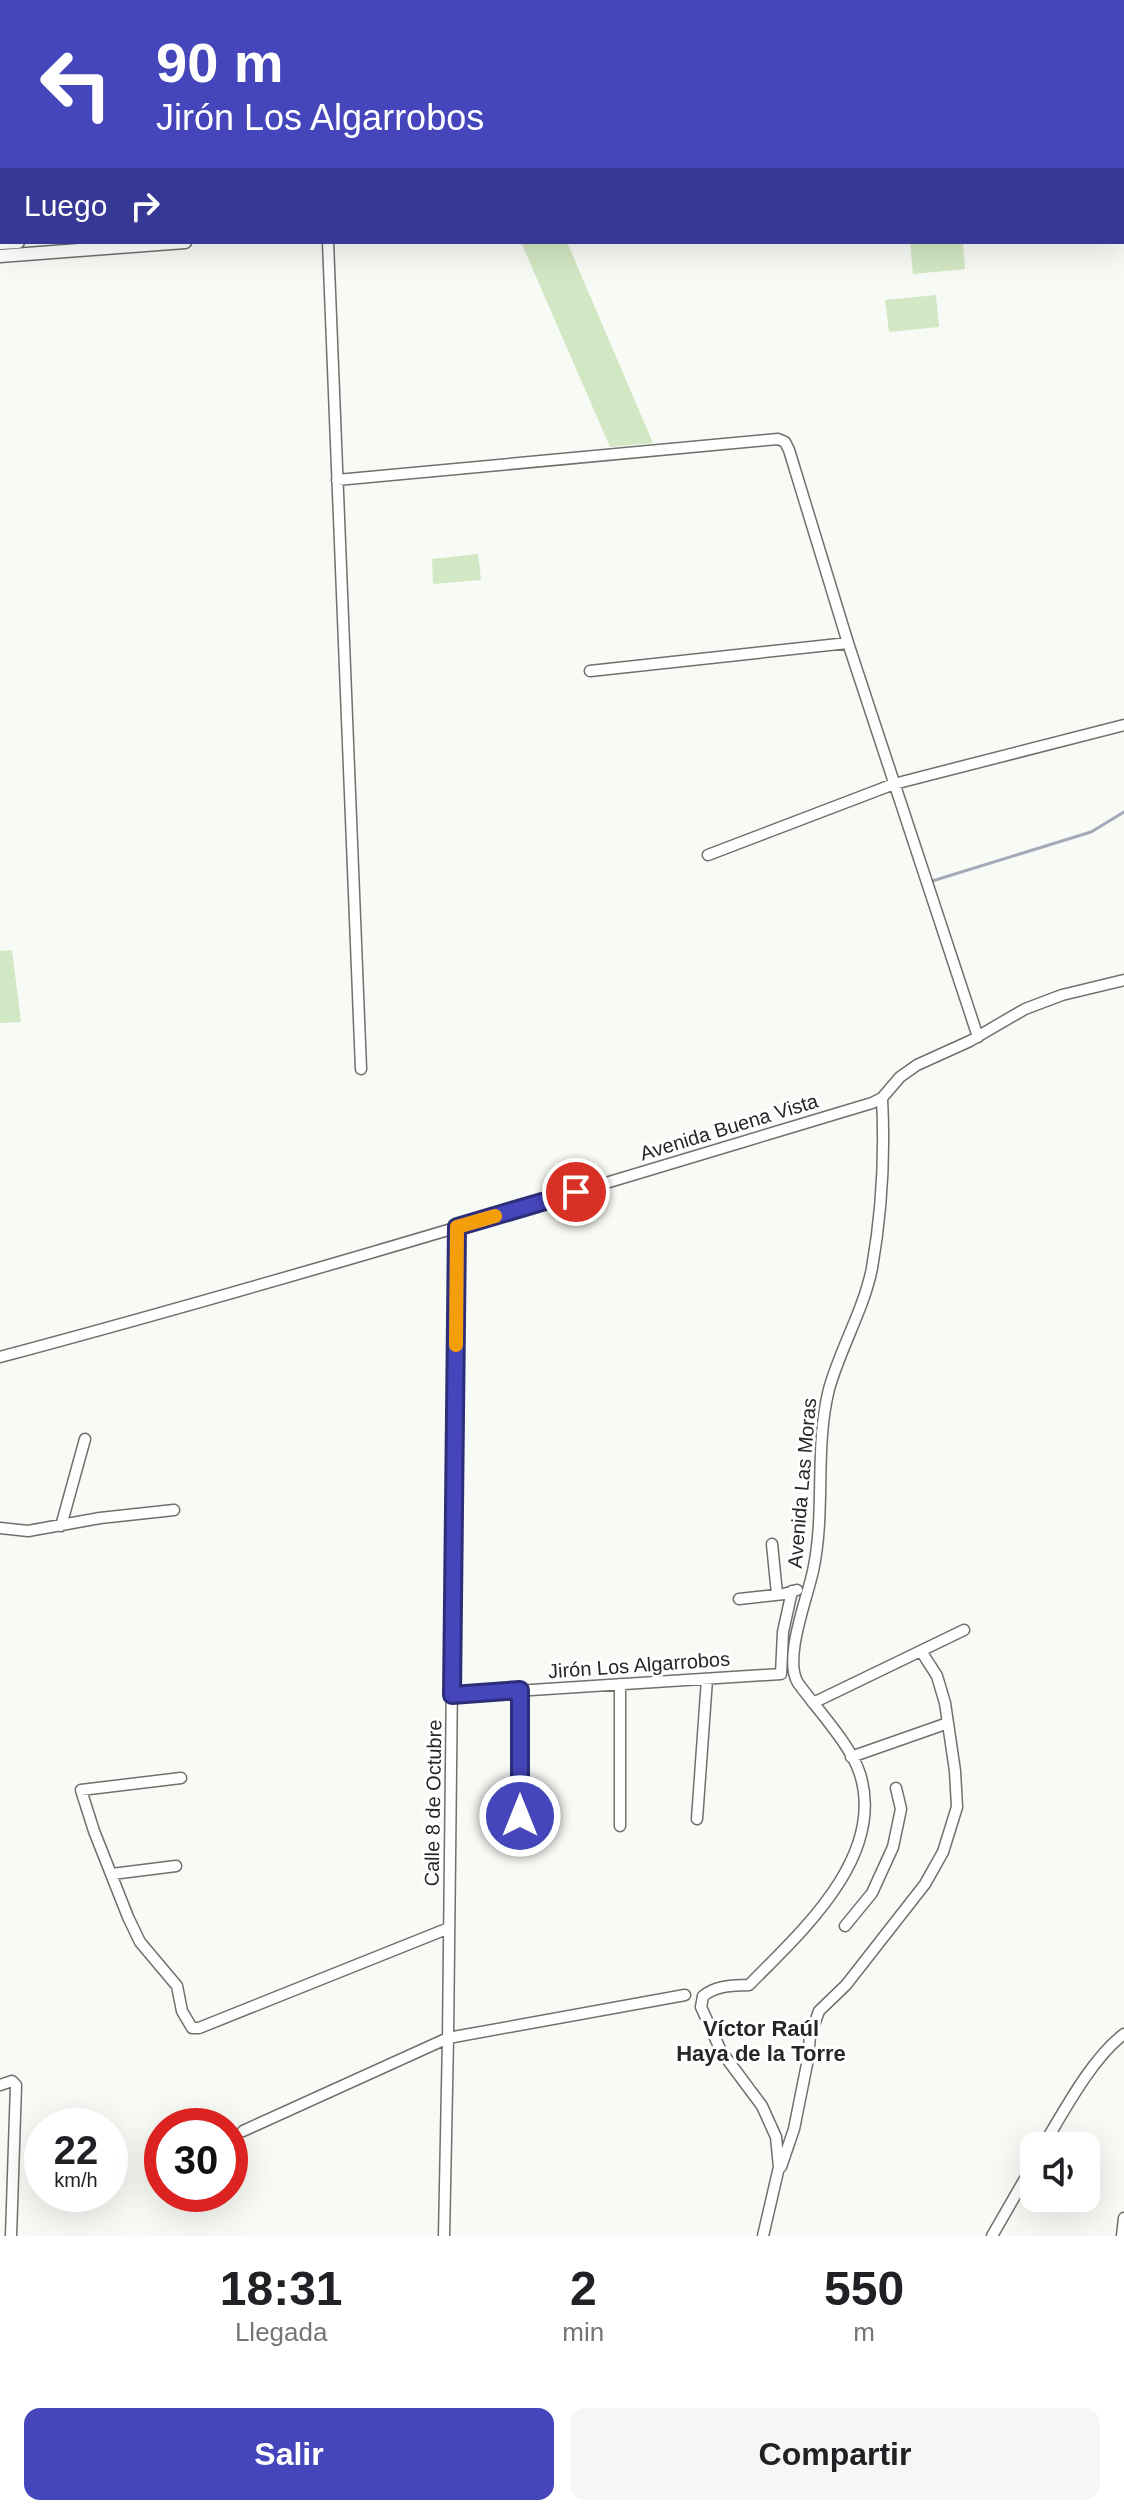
<!DOCTYPE html>
<html lang="es">
<head>
<meta charset="utf-8">
<style>
	:root { --surface:#fff; --page:#f6f6f6; --text:#202124; --muted:#757577; --accent:#4546bb }
	body { margin:0; font-family:Helvetica,sans-serif; background:var(--page); color:var(--text); height:100vh; display:flex; flex-direction:column; font-size:30px; white-space:nowrap }
	* { box-sizing:border-box; margin:0 }
	p { font-size:26px; color:var(--muted) }
	.icon { flex:none; width:44px; height:44px; fill:none; stroke:currentColor; stroke-width:2; stroke-linecap:round; stroke-linejoin:round }
	.map { position:relative; height:2236px; overflow:hidden }
	.side { display:flex; flex-direction:column; background:var(--surface); flex:1 }
	.side>* { flex:none }
	.top-card { position:absolute; left:0px; top:0px; width:1124px; height:244px; box-shadow:0 8px 32px #0002; background:#4546bb; color:#fff; overflow:hidden }
	.buttons { position:absolute; left:1020px; top:2132px; display:grid; gap:16px }
	.buttons a { display:grid; place-items:center; width:80px; height:80px; border-radius:16px; background:var(--surface); box-shadow:0 8px 32px #0002; font-size:40px }
	.speed { position:absolute; left:24px; top:2108px; display:flex; gap:16px; font-size:40px; font-weight:700; text-align:center }
	.speed>* { display:grid; place-content:center; width:104px; height:104px; border-radius:50%; background:var(--surface); box-shadow:0 8px 32px #0002; line-height:1 }
	.speed small { font-size:20px; font-weight:400 }
	.speed .limit { border:12px solid #d22; background:#fff; color:#111 }
	.pin { position:absolute; display:grid; place-items:center; width:68px; height:68px; color:#fff; margin:-34px; border:4px solid #fff; border-radius:50%; box-shadow:0 2px 8px #0007 }
	.me { position:absolute; width:88px; margin:-44px; rotate:0deg; stroke-linejoin:round; filter:drop-shadow(0 0 6px #0008) }
	.turn { display:flex; align-items:center; gap:28px; height:168px; padding:0 24px; font-size:36px }
	.turn .icon { width:104px; height:104px; stroke-width:2.5 }
	.turn b { display:block; font-size:56px; line-height:68px }
	.then { display:flex; align-items:center; height:76px; padding:0 24px; background:#0003; gap:16px; font-size:30px }
	.eta { display:flex; justify-content:space-evenly; align-items:center; height:136px; text-align:center }
	.eta b { font-size:48px; font-weight:700; line-height:56px }
	.cta { display:flex; gap:16px; margin-top:auto; padding:16px 24px }
	.cta a { flex:1; height:92px; border-radius:16px; background:var(--accent); color:#fff; font-size:32px; font-weight:700; line-height:92px; text-align:center }
	.cta a+a { background:var(--page); color:var(--text) }
	.map>svg:first-child { display:block }
</style>
</head>
<body>
<div class="map">
<svg width="1124" height="2236" viewBox="0 0 1124 2236">
	<rect width="100%" height="100%" fill="#f7faf5"/>
	<path fill="#d2e7c3" d="M 521,242 L 567,242 L 653,443 L 610,447 Z
		M 910,242 L 963,242 L 965,269 L 913,274 Z
		M 936,295 L 939,327 L 889,332 L 885,300 Z
		M 478,554 L 481,580 L 433,584 L 432,559 Z
		M 12,950 L 21,1022 L 0,1023 L 0,951 Z"/>
	<g fill="none" stroke-linecap="round" stroke-linejoin="round">
		<path stroke="#a4a8b9" stroke-width="3" d="M 929,882 L 1091,832 L 1124,812"/>
		<defs>
			<path id="minor" d="M 348,0 L 348,2
				M 440,0 L 441,2
				M 846,0 L 846,2
				M 328,242 L 361,1069
				M 337,480 L 778,439 L 785,442 L 789,450 L 848,643 L 978,1037
				M 590,671 L 848,643
				M 708,855 L 894,784 L 1124,725
				M 0,1357 C 292,1279 582,1190 872,1103 L 882,1098 L 900,1077 L 917,1065 L 970,1041 L 1025,1009 L 1062,995 L 1124,980
				M 61,1526 L 85,1439
				M 0,1528 L 28,1531 L 100,1518 L 174,1510
				M 772,1544 L 777,1594
				M 739,1599 L 784,1594 L 797,1590
				M 620,1684 L 620,1826
				M 520,1690 L 520,1816
				M 452,1695 L 781,1674 L 783,1632 L 792,1591
				M 813,1703 L 964,1630
				M 851,1757 L 948,1723
				M 181,1778 L 81,1790 L 94,1831 L 128,1917 L 140,1942 L 177,1986 L 182,2011 L 192,2028 L 199,2028 L 449,1928
				M 697,1819 L 707,1679
				M 112,1874 L 176,1866
				M 845,1926 L 872,1893 L 893,1847 L 901,1809 L 896,1788
				M 0,2085 L 12,2081 L 16,2085 L 11,2236
				M 243,2131 L 448,2038 L 685,1995
				M 1043,2146 C 1064,2111 1092,2058 1124,2034
				M 781,2167 L 794,2129 L 808,2059 L 810,2036 L 819,2011 L 846,1985 L 925,1884 L 943,1852 L 957,1807 L 955,1771 L 945,1703 L 937,1676 L 921,1651
				M 444,2236 L 448,2038 L 457,1227
				M 763,2236 L 779,2167 L 776,2137 L 762,2106 L 721,2051 L 701,2007 L 703,1996 C 717,1985 731,1986 749,1985 C 801,1932 886,1857 860,1774 C 851,1745 816,1708 798,1683 C 783,1659 807,1599 813,1571 C 826,1511 814,1449 829,1389 C 840,1349 864,1309 872,1268 C 882,1211 885,1155 882,1098
				M 992,2236 L 1034,2163
				M 1122,2236 L 1124,2218"/>
			<path id="major" d="M 1122,200 L 1124,200
				M 1122,213 L 1124,213
				M 0,243 L 18,242
				M 0,256 L 185,242"/>
		</defs>
		<use href="#minor" stroke="#6e716c" stroke-width="13"/>
		<use href="#major" stroke="#6e716c" stroke-width="15"/>
		<use href="#minor" stroke="#fff" stroke-width="10"/>
		<use href="#major" stroke="#fff" stroke-width="12"/>
	</g>
	<g fill="none" stroke-linecap="round" stroke-linejoin="round">
		<defs>
			<path id="route" d="M 520,1816 L 520,1690 L 452,1695 L 457,1227 L 576,1192"/>
		</defs>
		<use href="#route" stroke="#2d2e7a" stroke-width="20"/>
		<use href="#route" stroke="#4546bb" stroke-width="14"/>
		<path stroke="#f59e0b" stroke-width="14" d="M 456,1345 L 457,1227 L 495,1216"/>
	</g>
	<g text-anchor="middle" dominant-baseline="central" stroke-width="6" stroke-linejoin="round" paint-order="stroke">
		<g font-size="20" fill="#272826" stroke="#fff">
			<text transform="translate(729 1127) rotate(-17)">Avenida Buena Vista</text>
			<text transform="translate(802 1483) rotate(-85)">Avenida Las Moras</text>
			<text transform="translate(639 1665) rotate(-4)">Jirón Los Algarrobos</text>
			<text transform="translate(433 1803) rotate(-89)">Calle 8 de Octubre</text>
		</g>
		<g font-size="22" font-weight="bold" fill="#272826" stroke="#fff">
			<text x="761" y="2028">Víctor Raúl<tspan x="761" dy="25">Haya de la Torre</tspan></text>
		</g>
	</g>
</svg>
<div class="buttons">
<a><svg class="icon" aria-label="sound" viewBox="0 0 24 24"><path d="M4 9h4l5-4v14l-5-4H4zM17 9q2 3 0 6"/></svg></a>
</div>
<div class="speed"><div>22<small>km/h</small></div><div class="limit">30</div></div>
<div class="pin" style="left:576px;top:1192px;background:#d93025"><svg class="icon" aria-label="arrive" viewBox="0 0 24 24"><path d="M6 21V4h12l-3 4 3 4H6"/></svg></div>
<svg class="me" style="left:520px;top:1816px" viewBox="-20 -20 40 40"><circle r="17" fill="#4546bb" stroke="#fff" stroke-width="3"/><path d="M0-11L8 9 0 5-8 9z" fill="#fff"/></svg>
<div class="top-card">
<div class="turn"><svg class="icon" aria-label="left" viewBox="0 0 24 24"><path d="M17 20v-9H6M10 6l-5 5 5 5"/></svg><div><b>90 m</b>Jirón Los Algarrobos</div></div>
<div class="then">Luego<svg class="icon" aria-label="right" viewBox="0 0 24 24"><path d="M7 20v-9h11M14 6l5 5-5 5"/></svg></div>
</div>
</div>
<section class="side">
<div class="eta">
<div><b>18:31</b><p>Llegada</p></div>
<div><b>2</b><p>min</p></div>
<div><b>550</b><p>m</p></div>
</div>
<div class="cta"><a>Salir</a><a>Compartir</a></div>
</section>
</body>
</html>
